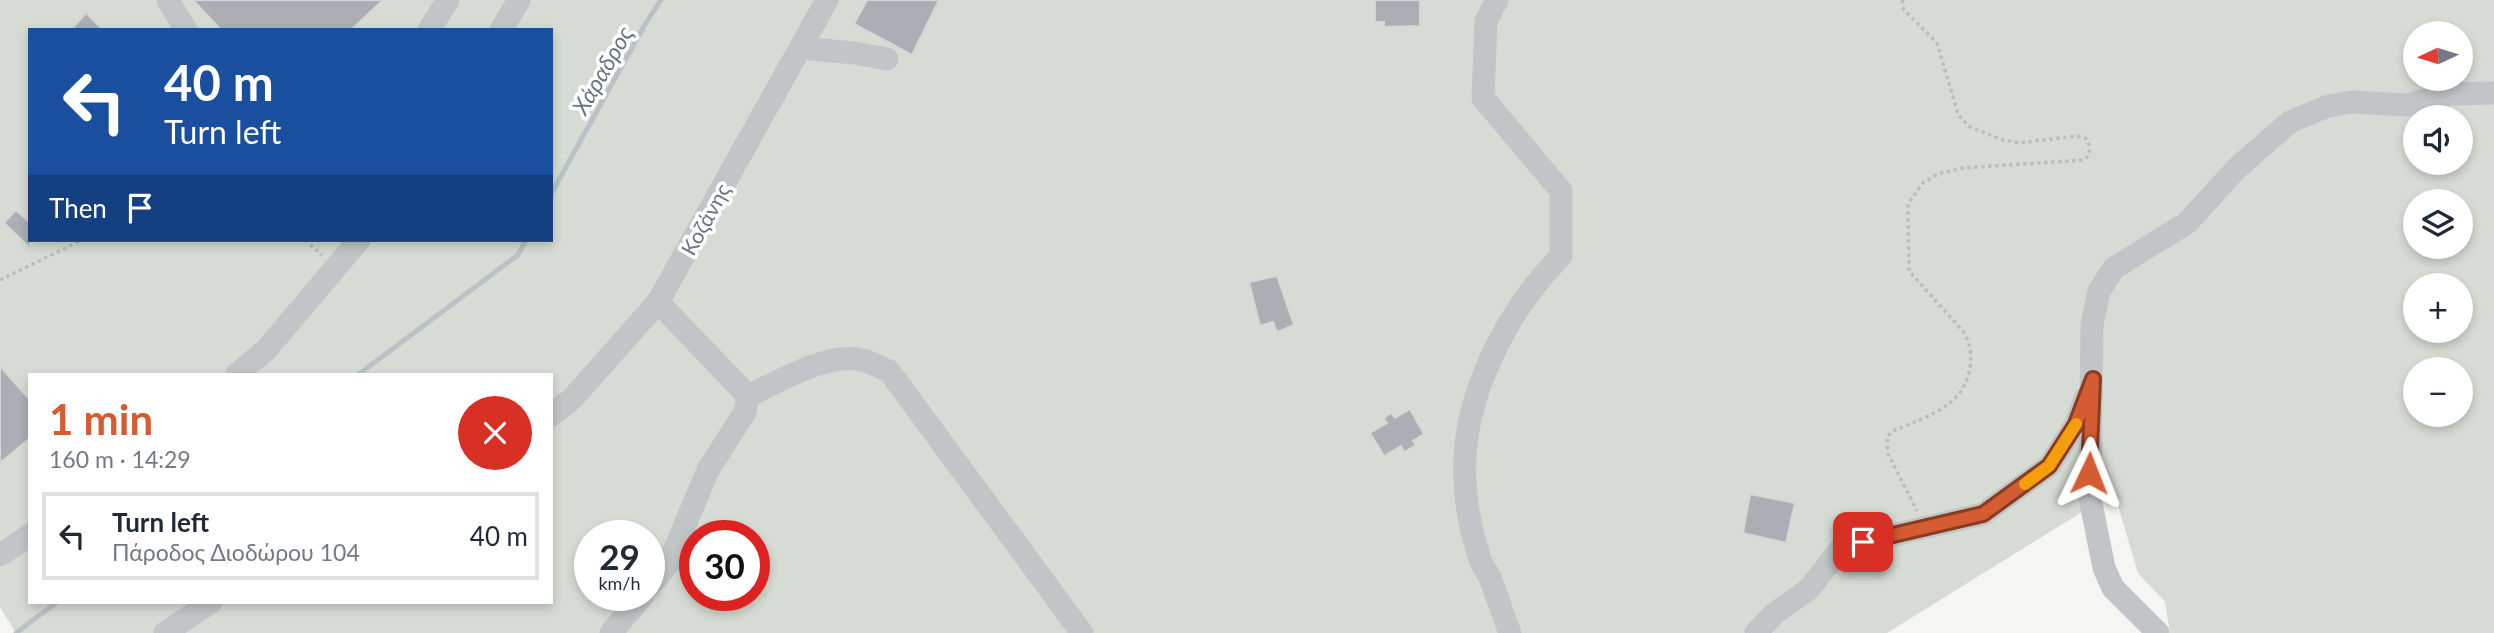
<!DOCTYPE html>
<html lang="en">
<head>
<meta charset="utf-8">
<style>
	:root { --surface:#fff; --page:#f2f2f3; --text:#1f2937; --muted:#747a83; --line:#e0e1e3; --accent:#d45c33 }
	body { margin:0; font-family:Lato,sans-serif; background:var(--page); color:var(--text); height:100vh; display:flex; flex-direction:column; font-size:26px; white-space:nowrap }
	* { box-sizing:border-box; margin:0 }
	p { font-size:23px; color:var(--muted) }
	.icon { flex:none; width:38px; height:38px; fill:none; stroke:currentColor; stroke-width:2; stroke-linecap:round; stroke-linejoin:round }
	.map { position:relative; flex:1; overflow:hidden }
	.panel { position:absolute; left:28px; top:373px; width:525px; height:231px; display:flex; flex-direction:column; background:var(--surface); border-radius:0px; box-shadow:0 4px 10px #0003 }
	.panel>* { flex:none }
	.top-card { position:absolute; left:28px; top:28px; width:525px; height:214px; border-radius:0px; box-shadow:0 4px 10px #0003; background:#1a4fa0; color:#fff; overflow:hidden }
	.needle { width:46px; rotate:266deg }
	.fabs { position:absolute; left:2403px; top:21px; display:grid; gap:14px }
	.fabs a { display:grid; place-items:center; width:70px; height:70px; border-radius:50%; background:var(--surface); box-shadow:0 4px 10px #0003; font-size:35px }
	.speed { position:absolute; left:574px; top:520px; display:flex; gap:14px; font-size:35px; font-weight:700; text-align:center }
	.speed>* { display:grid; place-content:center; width:91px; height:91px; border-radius:50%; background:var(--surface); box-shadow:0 4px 10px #0003; line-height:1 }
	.speed small { font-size:18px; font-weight:400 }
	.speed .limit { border:10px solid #d22; background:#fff; color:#111 }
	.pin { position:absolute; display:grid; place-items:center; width:60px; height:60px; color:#fff; margin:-30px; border-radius:14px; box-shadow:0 4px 10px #0006 }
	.me { position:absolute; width:77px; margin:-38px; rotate:2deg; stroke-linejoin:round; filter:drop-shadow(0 0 5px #0008) }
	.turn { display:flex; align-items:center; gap:24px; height:147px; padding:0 21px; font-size:32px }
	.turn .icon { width:91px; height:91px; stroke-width:2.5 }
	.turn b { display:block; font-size:49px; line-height:60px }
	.then { display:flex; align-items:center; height:66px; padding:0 21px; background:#0003; gap:14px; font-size:26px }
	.round { display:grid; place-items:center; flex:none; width:74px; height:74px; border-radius:37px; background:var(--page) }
	.head { display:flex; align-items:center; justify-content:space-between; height:119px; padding:0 21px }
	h1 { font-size:42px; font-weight:700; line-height:52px; color:var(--accent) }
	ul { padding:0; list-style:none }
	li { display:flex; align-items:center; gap:21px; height:88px; margin:0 14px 10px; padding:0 7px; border:4px solid var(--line); border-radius:0px }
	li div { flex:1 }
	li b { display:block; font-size:26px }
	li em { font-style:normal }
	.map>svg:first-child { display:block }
</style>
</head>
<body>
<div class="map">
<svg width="2494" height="633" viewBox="0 0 2494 633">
	<rect width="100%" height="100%" fill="#f5f5f2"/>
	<path fill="#d6dcd3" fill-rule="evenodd" d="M 0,0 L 2494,0 L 2494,633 L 2170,633 L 2165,602 L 2138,573 L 2114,492 L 1887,633 L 16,633 L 0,607 ZM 30,30 L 551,30 L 551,240 L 30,240 ZM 2415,33 L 2460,33 L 2460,79 L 2415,79 ZM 2415,117 L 2460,117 L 2460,163 L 2415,163 ZM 2415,201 L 2460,201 L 2460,247 L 2415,247 ZM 2415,285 L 2460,285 L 2460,331 L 2415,331 ZM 2415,369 L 2460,369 L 2460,415 L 2415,415 ZM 30,374 L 551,374 L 551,602 L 30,602 ZM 590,536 L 649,536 L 649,595 L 590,595 ZM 695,536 L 754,536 L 754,595 L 695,595 Z"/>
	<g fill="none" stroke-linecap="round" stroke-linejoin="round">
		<path stroke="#b9c3c7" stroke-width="5" d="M 551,194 L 644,26 L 661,0
			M 359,374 L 518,255 L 526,240
			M 16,633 L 57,602"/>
	</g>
	<path fill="#a9afb4" stroke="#d6d7d5" stroke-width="2" d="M 193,0 L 383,0 L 351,30 L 221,30 Z
		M 867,0 L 939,0 L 912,55 L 854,24 Z
		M 1375,0 L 1420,0 L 1420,26 L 1384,27 L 1384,22 L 1375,22 Z
		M 86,13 L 103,30 L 71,30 Z
		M 16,210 L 30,223 L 30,248 L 4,223 Z
		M 1277,276 L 1294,325 L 1277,332 L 1273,322 L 1260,326 L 1249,282 Z
		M 0,366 L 30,400 L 30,438 L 0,463 Z
		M 1410,409 L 1424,434 L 1413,441 L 1416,445 L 1404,452 L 1401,446 L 1384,456 L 1370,433 L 1387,423 L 1384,418 L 1391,413 L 1395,418 Z
		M 1750,494 L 1795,503 L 1786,543 L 1743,533 Z"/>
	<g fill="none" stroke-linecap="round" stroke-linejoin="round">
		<path stroke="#bbbdbf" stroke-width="3.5" stroke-dasharray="3.5 3.5" stroke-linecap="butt" d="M 1902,0 L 1904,10 L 1937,43 L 1958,114 L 1968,126 L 2000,139 L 2019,143 L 2077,136 L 2087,139 C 2090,148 2092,153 2084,160 L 1962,168 L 1938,174 L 1923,183 L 1908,204 L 1909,271 L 1962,330 C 1970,342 1972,352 1970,367 C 1964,408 1926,416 1893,431 L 1887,437 L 1888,454 L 1917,511
			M 305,240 L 322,255
			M 0,280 L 82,240"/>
		<path stroke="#c1c5c8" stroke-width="23" d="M 168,0 L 186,30
			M 1497,0 L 1486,21 L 1483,98 L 1561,191 L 1561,256 C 1506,312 1460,400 1465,481 C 1466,506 1472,535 1480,559 C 1482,566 1487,571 1490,578 C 1497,596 1503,615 1510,633
			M 429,30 L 448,0
			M 501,30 L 519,0
			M 802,46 L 811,49 L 854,53 L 887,59
			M 237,374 L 266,350 L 359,240
			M 748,396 C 778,382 824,354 858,359 C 868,360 880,368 889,371 L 1082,633
			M 551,415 L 572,399 L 658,302 L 827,0
			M 0,555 L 30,535
			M 649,587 L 669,563 L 708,470 L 745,412 L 748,396 L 658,302
			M 165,633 L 211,602
			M 611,633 L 643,595
			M 1756,633 L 1774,614 L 1809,589 L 1842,547 L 1983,514 L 2049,466 L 2076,424 L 2085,398
			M 2158,633 L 2113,588 L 2104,568 L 2090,498 L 2092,325 L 2099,291 L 2114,268 L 2187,223 L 2237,168 L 2290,122 L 2328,106 L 2352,102 L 2406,105 L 2449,94 L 2494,93"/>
	</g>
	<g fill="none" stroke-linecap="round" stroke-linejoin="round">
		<defs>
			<path id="route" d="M 1863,542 L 1983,514 L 2049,466 L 2076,424 L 2093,379 L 2089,473"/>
		</defs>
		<use href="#route" stroke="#8a3c21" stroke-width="18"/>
		<use href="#route" stroke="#d45c33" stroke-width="12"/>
		<path stroke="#f59e0b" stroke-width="12" d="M 2025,484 L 2049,466 L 2076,424"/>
	</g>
	<g text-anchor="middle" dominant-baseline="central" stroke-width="7" stroke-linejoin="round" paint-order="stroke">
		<g font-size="21" fill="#677481" stroke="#fff">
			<text transform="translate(705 219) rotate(-61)">Κοζάνης</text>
		</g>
		<g font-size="23" font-style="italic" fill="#63767d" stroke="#fff">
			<text transform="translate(602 70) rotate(-60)">Χάραδρος</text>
		</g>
	</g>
</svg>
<div class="fabs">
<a><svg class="needle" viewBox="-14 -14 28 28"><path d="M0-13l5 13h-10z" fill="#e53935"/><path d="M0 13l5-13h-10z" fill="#747a83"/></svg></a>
<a><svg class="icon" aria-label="sound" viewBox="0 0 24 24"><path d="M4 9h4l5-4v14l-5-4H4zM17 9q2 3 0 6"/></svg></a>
<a><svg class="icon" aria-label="layers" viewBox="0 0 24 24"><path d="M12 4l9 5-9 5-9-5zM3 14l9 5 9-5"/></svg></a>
<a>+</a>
<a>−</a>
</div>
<div class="speed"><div>29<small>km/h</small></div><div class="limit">30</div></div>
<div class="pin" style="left:1863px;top:542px;background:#d93025"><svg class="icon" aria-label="arrive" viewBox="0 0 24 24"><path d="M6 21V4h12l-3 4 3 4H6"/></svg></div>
<svg class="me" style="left:2089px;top:473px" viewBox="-20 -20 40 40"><path d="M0-17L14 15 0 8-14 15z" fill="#d45c33" stroke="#fff" stroke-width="4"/></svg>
<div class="top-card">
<div class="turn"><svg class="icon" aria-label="left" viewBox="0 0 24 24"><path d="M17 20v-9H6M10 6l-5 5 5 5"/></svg><div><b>40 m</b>Turn left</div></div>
<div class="then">Then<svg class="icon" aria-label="arrive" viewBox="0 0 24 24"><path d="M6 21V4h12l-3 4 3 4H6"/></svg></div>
</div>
<section class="panel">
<div class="head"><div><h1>1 min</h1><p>160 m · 14:29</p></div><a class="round" style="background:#d93025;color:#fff"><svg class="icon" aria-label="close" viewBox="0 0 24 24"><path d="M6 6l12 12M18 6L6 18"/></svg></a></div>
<ul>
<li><svg class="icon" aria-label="left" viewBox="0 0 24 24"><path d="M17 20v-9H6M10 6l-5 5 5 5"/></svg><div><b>Turn left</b><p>Πάροδος Διοδώρου 104</p></div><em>40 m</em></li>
</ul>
</section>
</div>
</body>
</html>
